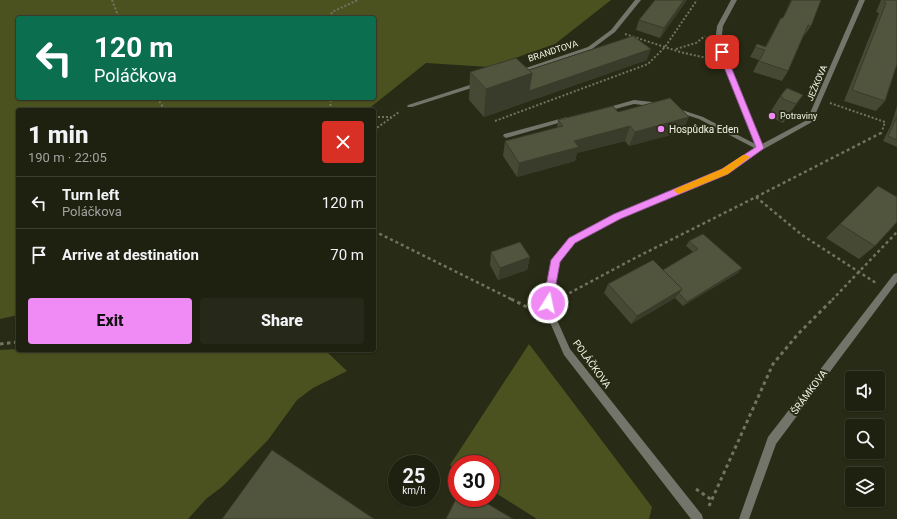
<!DOCTYPE html>
<html lang="en">
<head>
<meta charset="utf-8">
<style>
	:root { --surface:#1e2010; --page:#262819; --text:#f1f3f6; --muted:#a1a39f; --line:#3c3e30; --accent:#f08bf6 }
	body { margin:0; font-family:Roboto,sans-serif; background:var(--page); color:var(--text); height:100vh; display:flex; flex-direction:column; font-size:15px; white-space:nowrap }
	* { box-sizing:border-box; margin:0 }
	p { font-size:13px; color:var(--muted) }
	.icon { flex:none; width:22px; height:22px; fill:none; stroke:currentColor; stroke-width:2; stroke-linecap:round; stroke-linejoin:round }
	.map { position:relative; flex:1; overflow:hidden }
	.panel { position:absolute; left:16px; top:108px; width:360px; height:244px; display:flex; flex-direction:column; background:var(--surface); border-radius:4px; box-shadow:0 1px 3px #0004,0 0 0 1px var(--line) }
	.panel>* { flex:none }
	.banner { position:absolute; left:16px; top:16px; width:360px; height:84px; border-radius:4px; box-shadow:0 1px 3px #0004,0 0 0 1px var(--line); background:#0b6e4f; color:#fff; overflow:hidden }
	.controls { position:absolute; left:845px; top:371px; display:grid; gap:8px }
	.controls a { display:grid; place-items:center; width:40px; height:40px; border-radius:4px; background:var(--surface); box-shadow:0 1px 3px #0004,0 0 0 1px var(--line); font-size:20px }
	.speed { position:absolute; left:388px; top:455px; display:flex; gap:8px; font-size:20px; font-weight:700; text-align:center }
	.speed>* { display:grid; place-content:center; width:52px; height:52px; border-radius:50%; background:var(--surface); box-shadow:0 1px 3px #0004,0 0 0 1px var(--line); line-height:1 }
	.speed small { font-size:10px; font-weight:400 }
	.speed .limit { border:6px solid #d22; background:#fff; color:#111 }
	.pin { position:absolute; display:grid; place-items:center; width:34px; height:34px; color:#fff; margin:-17px; border-radius:8px; box-shadow:0 2px 6px #0006 }
	.me { position:absolute; width:44px; margin:-22px; rotate:10deg; stroke-linejoin:round; filter:drop-shadow(0 0 3px #0008) }
	.turn { display:flex; align-items:center; gap:14px; height:84px; padding:0 12px; font-size:18px }
	.turn .icon { width:52px; height:52px; stroke-width:2.5 }
	.turn b { display:block; font-size:28px; line-height:34px }
	.round { display:grid; place-items:center; flex:none; width:42px; height:42px; border-radius:4px; background:var(--page) }
	.overview { display:flex; align-items:center; justify-content:space-between; height:68px; padding:0 12px }
	h1 { font-size:24px; font-weight:800; line-height:30px }
	.action { display:flex; gap:8px; margin-top:auto; padding:8px 12px }
	.action a { flex:1; height:46px; border-radius:4px; background:var(--accent); color:#111; font-size:16px; font-weight:800; line-height:46px; text-align:center }
	.action a+a { background:var(--page); color:var(--text) }
	ul { padding:0; list-style:none }
	li { display:flex; align-items:center; gap:12px; height:52px; padding:0 12px; border-top:1px solid var(--line) }
	li div { flex:1 }
	li b { display:block; font-size:15px }
	li em { font-style:normal }
	.map>svg:first-child { display:block }
</style>
</head>
<body>
<div class="map">
<svg width="897" height="519" viewBox="0 0 897 519">
	<rect width="100%" height="100%" fill="#282b15"/>
	<path fill="#4b511f" fill-rule="evenodd" d="M 0,0 L 611,0 L 555,44 L 489,67 L 426,63 L 367,110 L 18,110 L 18,315 L 0,319 ZM 18,18 L 374,18 L 374,98 L 18,98 Z
		M 529,344 L 652,507 L 649,519 L 537,519 L 491,490 L 491,464 L 457,464 L 457,470 L 450,465 Z
		M 18,349 L 325,350 L 347,371 L 313,388 L 297,400 L 268,440 L 223,486 L 206,499 L 188,519 L 0,519 L 0,350 Z"/>
	<g fill="none" stroke-linecap="round" stroke-linejoin="round">
		<path stroke="#727461" stroke-width="2" stroke-dasharray="2 2" stroke-linecap="butt" d="M 112,0 L 119,18
			M 330,18 L 332,12 L 358,0
			M 625,34 L 680,52 L 711,59
			M 676,49 L 696,43 L 705,36
			M 157,98 L 165,110
			M 830,103 L 885,122 L 882,131
			M 330,110 L 331,98
			M 374,117 L 391,117
			M 495,121 L 648,64 L 665,47 L 697,0
			M 374,130 L 399,112"/>
		<path stroke="#727461" stroke-width="2.5" stroke-dasharray="3 3" stroke-linecap="butt" d="M 756,197 L 881,133 L 882,130
			M 374,231 L 513,300
			M 564,296 L 633,259 L 756,197 L 802,235 L 876,283
			M 565,298 L 565,300
			M 832,300 L 897,232"/>
		<path stroke="#727461" stroke-width="3" stroke-dasharray="3.5 3.5" stroke-linecap="butt" d="M 511,299 L 537,312
			M 565,299 L 566,311
			M 0,344 L 18,342
			M 696,489 L 712,500
			M 709,506 L 773,364 L 798,334 L 833,299"/>
		<path fill="#73756a" fill-rule="evenodd" d="M 634,100 L 661,103 L 664,105 L 661,107 L 634,104 L 604,112 L 601,110 L 602,109 Z
			M 676,108 L 703,117 L 763,148 L 760,150 L 758,150 L 699,119 L 674,111 L 673,110 Z
			M 567,117 L 569,118 L 569,120 L 506,138 L 503,136 L 504,134 Z"/>
		<path fill="#73756a" fill-rule="evenodd" d="M 635,0 L 641,0 L 615,32 L 592,49 L 519,73 L 514,72 L 588,47 L 611,30 Z
			M 731,0 L 737,0 L 723,26 L 721,43 L 762,144 L 807,120 L 859,0 L 865,0 L 812,122 L 762,150 L 727,174 L 620,218 L 575,242 L 560,261 L 552,303 L 557,320 L 570,349 L 702,515 L 703,519 L 691,519 L 564,355 L 549,320 L 544,303 L 552,260 L 569,238 L 614,214 L 723,170 L 756,147 L 715,43 L 717,26 Z
			M 479,82 L 481,83 L 481,85 L 412,107 L 408,107 L 407,106 L 408,105 Z
			M 897,273 L 897,282 L 776,444 L 749,519 L 739,519 L 768,437 L 894,274 Z"/>
	</g>
	<path fill="#464934" d="M 655,0 L 687,0 L 660,38 L 636,30 L 639,20 Z
		M 791,0 L 821,0 L 811,26 L 804,36 L 803,36 L 788,71 L 782,81 L 753,72 L 759,60 L 750,57 L 757,44 L 765,47 L 781,18 L 783,18 Z
		M 881,0 L 897,0 L 885,101 L 876,111 L 844,101 L 879,13 L 876,12 Z
		M 647,60 L 484,117 L 469,100 L 470,72 L 529,70 Z
		M 781,95 L 803,95 L 783,123 L 771,117 L 769,114 Z
		M 897,106 L 897,147 L 883,141 L 891,125 Z
		M 618,112 L 689,117 L 682,132 L 629,146 L 625,141 L 577,153 L 575,161 L 517,177 L 503,156 L 505,141 L 557,128 L 558,120 Z
		M 878,186 L 875,246 L 859,259 L 826,238 Z
		M 689,241 L 742,268 L 738,273 L 683,306 L 675,298 L 631,324 L 604,293 L 608,284 L 663,270 L 693,252 L 686,246 Z
		M 491,252 L 530,257 L 527,270 L 498,280 L 490,265 Z"/>
	<path fill="#393c2b" d="M 684,0 L 687,0 L 660,38 L 664,28 Z
		M 651,49 L 647,60 L 528,101 L 529,91 Z
		M 532,73 L 528,101 L 484,117 L 486,89 Z
		M 803,95 L 790,113 L 783,123 L 796,104 Z
		M 689,117 L 682,132 L 629,146 L 635,132 Z
		M 630,126 L 625,141 L 577,153 L 575,161 L 517,177 L 519,163 L 574,141 Z
		M 530,257 L 527,270 L 498,280 L 500,268 Z
		M 742,268 L 738,273 L 683,306 L 687,302 Z
		M 682,289 L 675,298 L 631,324 L 637,316 Z"/>
	<path fill="#51553d" stroke="#393c2b" d="M 655,0 L 684,0 L 664,28 L 639,20 Z
		M 792,0 L 821,0 L 811,26 L 808,25 L 788,71 L 759,61 L 765,50 L 755,47 L 757,44 L 766,47 L 781,18 L 783,18 Z
		M 885,0 L 897,0 L 897,64 L 885,101 L 852,90 L 886,3 L 884,2 Z
		M 633,36 L 651,49 L 529,91 L 532,73 L 529,70 Z
		M 516,58 L 532,73 L 486,89 L 470,72 Z
		M 787,88 L 803,95 L 796,104 L 783,99 L 781,95 Z
		M 670,98 L 689,117 L 635,132 L 630,126 L 574,141 L 579,147 L 519,163 L 505,141 L 563,126 L 558,120 L 613,106 L 618,112 Z
		M 897,117 L 897,140 L 888,136 Z
		M 878,186 L 897,197 L 897,222 L 875,246 L 840,224 Z
		M 703,234 L 742,268 L 687,302 L 679,293 L 682,289 L 663,270 L 698,249 L 689,241 Z
		M 520,242 L 530,257 L 500,268 L 491,252 Z
		M 653,260 L 682,289 L 637,316 L 608,284 Z
		M 272,450 L 374,519 L 222,519 Z
		M 457,497 L 457,498 L 478,498 L 513,519 L 446,519 Z"/>
	<path fill="#f08bf6" stroke="#9c5aa0" d="M 722,50 L 725,52 L 764,148 L 763,149 L 728,174 L 620,219 L 575,243 L 560,262 L 552,306 L 548,307 L 545,306 L 543,303 L 551,260 L 569,238 L 614,214 L 722,169 L 756,147 L 718,52 Z"/>
	<path fill="#f59e0b" d="M 743,155 L 746,155 L 750,157 L 728,174 L 681,193 L 678,194 L 674,191 L 675,189 L 722,169 Z"/>
	<g fill="#f08bf6" stroke="#282b15" stroke-width="1.5">
		<circle cx="772" cy="116" r="4"/>
		<circle cx="661" cy="129" r="4"/>
	</g>
	<g text-anchor="middle" dominant-baseline="central" stroke-width="4" stroke-linejoin="round" paint-order="stroke">
		<g font-size="9" fill="#f2f4e6" stroke="#282b15">
			<text transform="translate(553 51) rotate(-18)">BRANDTOVA</text>
			<text transform="translate(817 83) rotate(-67)">JEŽKOVA</text>
		</g>
		<g font-size="9" fill="#f2f4e6" stroke="#282b15" text-anchor="start">
			<text x="780" y="116">Potraviny</text>
		</g>
		<g font-size="10" fill="#f2f4e6" stroke="#282b15" text-anchor="start">
			<text x="669" y="129">Hospůdka Eden</text>
		</g>
		<g font-size="10" fill="#f2f4e6" stroke="#282b15">
			<text transform="translate(592 364) rotate(54)">POLÁČKOVA</text>
			<text transform="translate(809 392) rotate(-53)">ŠRÁMKOVA</text>
		</g>
	</g>
</svg>
<div class="controls">
<a><svg class="icon" aria-label="sound" viewBox="0 0 24 24"><path d="M4 9h4l5-4v14l-5-4H4zM17 9q2 3 0 6"/></svg></a>
<a><svg class="icon" aria-label="search" viewBox="0 0 24 24"><circle cx="10" cy="10" r="6"/><path d="M15 15l6 6"/></svg></a>
<a><svg class="icon" aria-label="layers" viewBox="0 0 24 24"><path d="M12 4l9 5-9 5-9-5zM3 14l9 5 9-5"/></svg></a>
</div>
<div class="speed"><div>25<small>km/h</small></div><div class="limit">30</div></div>
<div class="pin" style="left:722px;top:52px;background:#d93025"><svg class="icon" aria-label="arrive" viewBox="0 0 24 24"><path d="M6 21V4h12l-3 4 3 4H6"/></svg></div>
<svg class="me" style="left:548px;top:303px" viewBox="-20 -20 40 40"><circle r="17" fill="#f08bf6" stroke="#fff" stroke-width="3"/><path d="M0-11L8 9 0 5-8 9z" fill="#fff"/></svg>
<div class="banner">
<div class="turn"><svg class="icon" aria-label="left" viewBox="0 0 24 24"><path d="M17 20v-9H6M10 6l-5 5 5 5"/></svg><div><b>120 m</b>Poláčkova</div></div>
</div>
<section class="panel">
<div class="overview"><div><h1>1 min</h1><p>190 m · 22:05</p></div><a class="round" style="background:#d93025;color:#fff"><svg class="icon" aria-label="close" viewBox="0 0 24 24"><path d="M6 6l12 12M18 6L6 18"/></svg></a></div>
<ul>
<li><svg class="icon" aria-label="left" viewBox="0 0 24 24"><path d="M17 20v-9H6M10 6l-5 5 5 5"/></svg><div><b>Turn left</b><p>Poláčkova</p></div><em>120 m</em></li>
<li><svg class="icon" aria-label="arrive" viewBox="0 0 24 24"><path d="M6 21V4h12l-3 4 3 4H6"/></svg><div><b>Arrive at destination</b></div><em>70 m</em></li>
</ul>
<div class="action"><a>Exit</a><a>Share</a></div>
</section>
</div>
</body>
</html>
